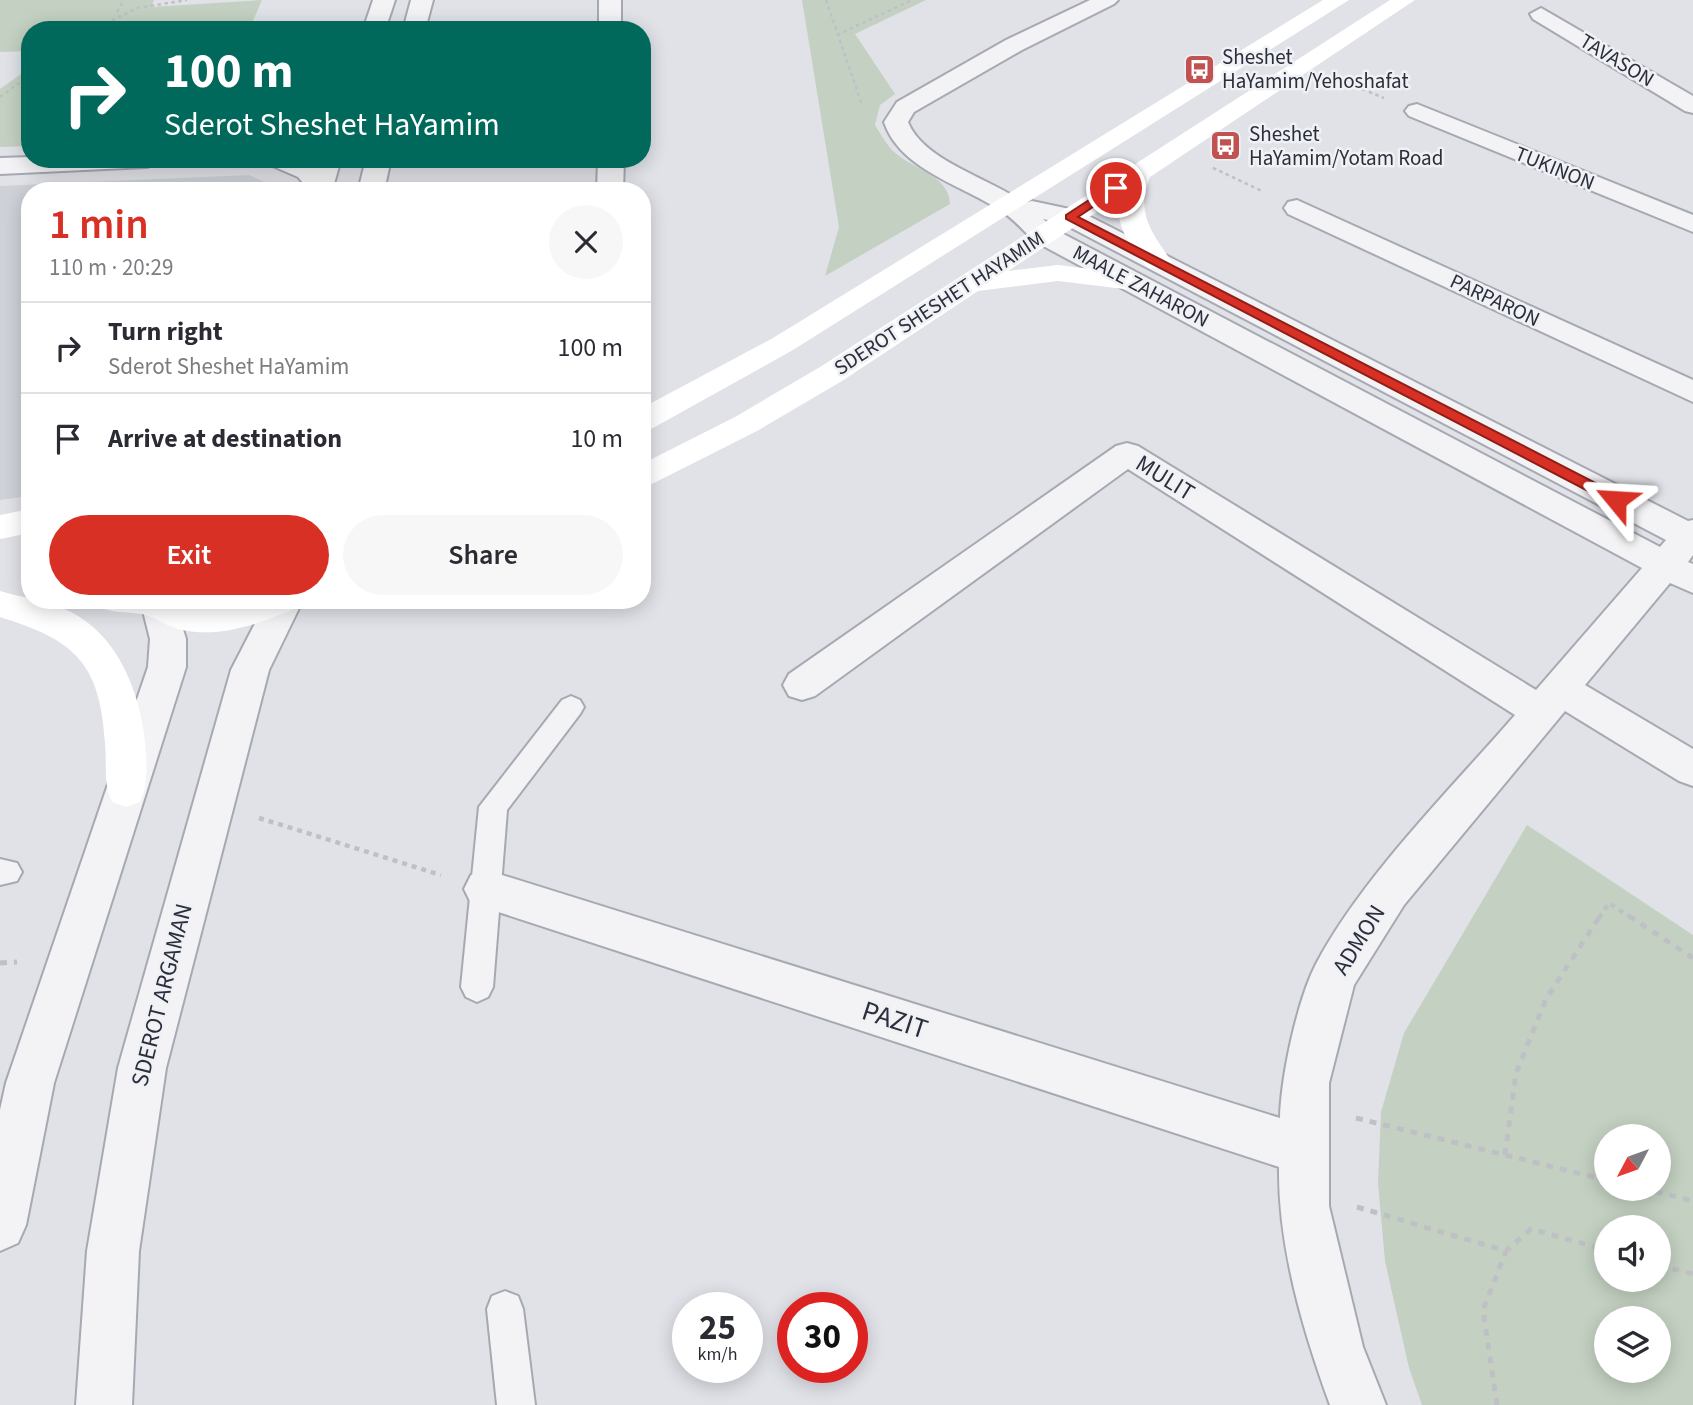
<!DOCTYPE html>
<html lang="en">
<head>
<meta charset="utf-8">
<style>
	:root { --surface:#fff; --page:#f7f7f7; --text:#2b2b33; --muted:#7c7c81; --line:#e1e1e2; --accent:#d93025 }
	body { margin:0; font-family:"Source Sans 3",sans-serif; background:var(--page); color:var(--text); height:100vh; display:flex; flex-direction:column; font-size:26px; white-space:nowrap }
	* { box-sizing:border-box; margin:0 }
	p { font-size:23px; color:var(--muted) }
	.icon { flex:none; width:38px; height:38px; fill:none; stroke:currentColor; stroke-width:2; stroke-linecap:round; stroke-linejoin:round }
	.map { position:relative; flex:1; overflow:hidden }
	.drawer { position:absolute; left:21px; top:182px; width:630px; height:427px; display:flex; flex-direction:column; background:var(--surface); border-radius:28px; box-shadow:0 4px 18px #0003 }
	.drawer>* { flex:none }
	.hud { position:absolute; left:21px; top:21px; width:630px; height:147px; border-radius:28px; box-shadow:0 4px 18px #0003; background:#00695c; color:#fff; overflow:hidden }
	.needle { width:46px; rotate:229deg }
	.buttons { position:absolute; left:1594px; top:1124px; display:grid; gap:14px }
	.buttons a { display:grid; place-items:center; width:77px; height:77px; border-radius:50%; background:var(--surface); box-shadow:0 4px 18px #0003; font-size:35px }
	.speed { position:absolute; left:672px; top:1292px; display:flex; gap:14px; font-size:35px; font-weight:700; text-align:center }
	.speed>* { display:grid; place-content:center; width:91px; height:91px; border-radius:50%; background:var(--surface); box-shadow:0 4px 18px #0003; line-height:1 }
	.speed small { font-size:18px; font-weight:400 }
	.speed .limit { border:10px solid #d22; background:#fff; color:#111 }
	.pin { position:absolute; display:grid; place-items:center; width:60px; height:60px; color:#fff; margin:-30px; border:4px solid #fff; border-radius:50%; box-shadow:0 2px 7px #0007 }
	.me { position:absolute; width:77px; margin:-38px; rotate:297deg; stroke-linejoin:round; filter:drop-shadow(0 0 5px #0008) }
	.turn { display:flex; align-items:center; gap:24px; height:147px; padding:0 28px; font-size:32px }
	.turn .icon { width:91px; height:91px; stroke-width:2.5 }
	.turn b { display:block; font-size:49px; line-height:60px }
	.round { display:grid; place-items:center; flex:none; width:74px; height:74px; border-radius:37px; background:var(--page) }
	.head { display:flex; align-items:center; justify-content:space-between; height:119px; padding:0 28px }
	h1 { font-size:42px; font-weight:600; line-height:52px; color:var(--accent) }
	.button { display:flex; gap:14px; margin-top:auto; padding:14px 28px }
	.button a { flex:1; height:80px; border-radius:42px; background:var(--accent); color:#fff; font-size:28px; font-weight:600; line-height:80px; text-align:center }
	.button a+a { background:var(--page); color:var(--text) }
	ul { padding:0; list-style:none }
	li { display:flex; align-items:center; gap:21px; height:91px; padding:0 28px; border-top:2px solid var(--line) }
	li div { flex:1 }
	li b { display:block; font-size:26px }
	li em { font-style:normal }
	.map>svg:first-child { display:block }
</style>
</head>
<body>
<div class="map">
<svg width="1693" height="1405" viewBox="0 0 1693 1405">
	<rect width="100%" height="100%" fill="#e0e2e8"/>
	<path fill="#cfd1d9" d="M 249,175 L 272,185 L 273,191 L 30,191 L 30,496 L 0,500 L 0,186 Z"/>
	<path fill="#c4d1c2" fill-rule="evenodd" d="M 0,0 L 154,0 L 151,7 L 262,0 L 249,30 L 30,30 L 30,51 L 0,52 Z
		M 802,0 L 926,0 L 855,34 L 895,94 L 880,105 L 875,125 C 880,133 885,142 891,149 C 909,169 949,173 950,204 L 825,276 L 839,227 Z
		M 30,62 L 30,146 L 0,147 L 0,89 L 21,74 Z
		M 1527,825 L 1693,935 L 1693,1405 L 1422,1405 L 1409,1368 L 1385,1261 L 1378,1183 L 1381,1112 L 1404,1033 ZM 1606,1136 L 1659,1136 L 1659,1188 L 1606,1188 ZM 1606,1227 L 1659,1227 L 1659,1279 L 1606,1279 ZM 1606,1318 L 1659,1318 L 1659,1370 L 1606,1370 Z"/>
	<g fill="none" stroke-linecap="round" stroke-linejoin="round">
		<defs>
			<path id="service" d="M 571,696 L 580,700 L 584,707 L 580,714 L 507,810 L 493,987 L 488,997 L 477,1002 L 466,997 L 461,987 L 479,807 L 562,700 Z
				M 0,859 L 17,863 L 22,872 L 17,881 L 0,885 Z
				M 505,1291 L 518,1296 L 523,1309 L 535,1405 L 497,1405 L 487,1309 L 492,1296 Z"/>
			<path id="minor" d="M 599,0 L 621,0 L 621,30 L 599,30 Z
				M 1090,0 L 1118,0 L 1114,4 L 1022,50 L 914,112 L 908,122 C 923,161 992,179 1024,203 L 1032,201 L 1079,211 L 1688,521 L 1693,520 L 1693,555 L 1688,562 L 1693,564 L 1693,593 L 1670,583 L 1585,685 L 1693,749 L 1693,786 L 1679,781 L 1565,711 L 1404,905 L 1354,985 L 1329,1083 L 1329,1206 L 1363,1347 L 1386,1405 L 1330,1405 C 1303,1331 1278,1247 1279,1167 L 486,908 L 471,903 L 464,889 L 471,875 L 486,870 L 1280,1118 C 1281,1077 1297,1001 1316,964 C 1362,877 1450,790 1515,715 L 1128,469 L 815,696 L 802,700 L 789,696 L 783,685 L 789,674 L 1116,446 L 1127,443 L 1138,446 L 1536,690 L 1642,568 L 1034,241 C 1023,230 1012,217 998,209 C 959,184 900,169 884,122 L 897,102 L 1006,40 ZM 1043,219 L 1062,223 L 1666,540 L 1660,547 L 1054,229 Z
				M 1541,8 L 1693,96 L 1693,113 L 1685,111 L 1533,19 L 1530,14 Z
				M 1417,104 L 1693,215 L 1693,232 L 1409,116 L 1405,111 L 1409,106 Z
				M 30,157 L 30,159 L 159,159 L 156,164 L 147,167 L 0,174 L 0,158 Z
				M 265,159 C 294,159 315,160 333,186 L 330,191 L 310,191 L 298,177 L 268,164 Z
				M 598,159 L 624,159 L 623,191 L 597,191 Z
				M 1297,200 L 1693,380 L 1693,402 L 1288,214 L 1284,208 L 1288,202 Z"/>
			<path id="tertiary" d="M 373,0 L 395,0 L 385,30 L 363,30 Z
				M 411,0 L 433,0 L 425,30 L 403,30 Z
				M 316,159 L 341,159 L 332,191 L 306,191 Z
				M 366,159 L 391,159 L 384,191 L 358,191 Z
				M 146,600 L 174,600 L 186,639 L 186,667 L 54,1083 L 26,1225 L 18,1243 L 0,1251 L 0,1110 L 6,1083 L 148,667 L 150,639 L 142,607 Z
				M 267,600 L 303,600 L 269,670 L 166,1068 L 139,1251 L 132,1405 L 76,1405 L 87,1251 L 118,1068 L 231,670 Z"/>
		</defs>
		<use href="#service" stroke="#a6a9b1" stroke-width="4"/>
		<use href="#minor" stroke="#a6a9b1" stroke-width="4"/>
		<use href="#tertiary" stroke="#a6a9b1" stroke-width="4"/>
		<path stroke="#bfc0c6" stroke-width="2.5" stroke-dasharray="3.5 3.5" stroke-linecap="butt" d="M 826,0 L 862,105
			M 117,12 L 124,0
			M 93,30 L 137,8 L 187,0
			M 837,35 L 912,0
			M 1343,81 L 1384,98
			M 0,97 L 30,75
			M 1213,168 L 1262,191"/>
		<path stroke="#bfc0c6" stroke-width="4.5" stroke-dasharray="5 5" stroke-linecap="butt" d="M 259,818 L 441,875
			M 1599,918 L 1609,903 L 1632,918"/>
		<path stroke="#bfc0c6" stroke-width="5" stroke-dasharray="7 7" stroke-linecap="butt" d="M 1629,916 L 1693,958
			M 0,963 L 17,962
			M 1356,1118 L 1606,1180
			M 1505,1155 L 1516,1073 L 1546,999 L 1600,916
			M 1642,1188 L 1693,1201
			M 1357,1207 L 1506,1251 L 1531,1229 L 1606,1250
			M 1659,1265 L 1693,1274
			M 1497,1405 L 1483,1310 L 1506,1251"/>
		<use href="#service" fill="#f3f3f6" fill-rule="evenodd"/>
		<use href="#minor" fill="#f3f3f6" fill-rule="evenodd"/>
		<use href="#tertiary" fill="#f3f3f6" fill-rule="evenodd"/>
		<path fill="#fff" fill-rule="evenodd" d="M 1323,0 L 1349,0 L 793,350 L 653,428 L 642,431 L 642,408 L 773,338 Z
			M 1390,0 L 1415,0 L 1150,177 C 1135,213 1152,233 1172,262 L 1168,268 L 1148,268 C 1130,247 1116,227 1118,198 L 1008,271 L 1058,265 L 1132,274 L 1142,276 L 1146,282 L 1142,288 L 1132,290 L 1058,281 L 978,291 L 842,381 L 757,431 L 642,489 L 642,464 L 735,417 L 820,367 Z
			M 30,509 L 30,533 L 0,539 L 0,515 Z
			M 0,591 C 24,598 48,601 71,612 C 116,635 137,686 144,733 C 146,755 150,782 140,802 L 126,807 L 112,802 C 103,784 107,763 105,743 C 100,662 74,640 0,617 Z
			M 99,600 L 177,600 L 197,605 L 240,600 L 299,600 L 294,609 C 259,624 220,638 182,630 C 168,627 155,617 142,614 C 129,612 117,613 104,609 Z"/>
	</g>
	<path fill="#d93025" stroke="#8d1f18" stroke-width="2" d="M 1112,185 L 1121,188 L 1078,217 L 1621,496 L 1621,503 L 1611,503 L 1066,219 L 1066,215 Z"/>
	<defs>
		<symbol id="bus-square" viewBox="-11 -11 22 22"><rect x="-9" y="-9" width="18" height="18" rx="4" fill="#c05352" stroke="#f0f1f5"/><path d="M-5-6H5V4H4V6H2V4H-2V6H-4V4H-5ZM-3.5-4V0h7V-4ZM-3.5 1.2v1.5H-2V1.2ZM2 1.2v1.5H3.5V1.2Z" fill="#fff"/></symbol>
	</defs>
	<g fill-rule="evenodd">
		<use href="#bus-square" x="1182" y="52" width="35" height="35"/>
		<use href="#bus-square" x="1208" y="128" width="35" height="35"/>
	</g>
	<g text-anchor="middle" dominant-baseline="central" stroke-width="5" stroke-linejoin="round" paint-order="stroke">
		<g font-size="21" fill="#2b2f3d" stroke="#f0f1f5" text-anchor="start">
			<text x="1222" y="57">Sheshet<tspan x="1222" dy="24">HaYamim/Yehoshafat</tspan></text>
			<text x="1249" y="134">Sheshet<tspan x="1249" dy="24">HaYamim/Yotam Road</tspan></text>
		</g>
		<g font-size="21" fill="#2b2f3d" stroke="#f0f1f5">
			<text transform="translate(1617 60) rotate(31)">TAVASON</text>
			<text transform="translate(1555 168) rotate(22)">TUKINON</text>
			<text transform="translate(1141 286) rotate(28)">MAALE ZAHARON</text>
			<text transform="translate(1495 300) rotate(25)">PARPARON</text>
			<text transform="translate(939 303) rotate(-33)">SDEROT SHESHET HAYAMIM</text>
		</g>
		<g font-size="24" fill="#2b2f3d" stroke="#f0f1f5">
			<text transform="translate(1165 478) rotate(32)">MULIT</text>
			<text transform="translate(1359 940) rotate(-58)">ADMON</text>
			<text transform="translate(162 995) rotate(-76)">SDEROT ARGAMAN</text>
		</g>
		<g font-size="28" fill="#2b2f3d" stroke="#f0f1f5">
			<text transform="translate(895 1020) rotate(18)">PAZIT</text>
		</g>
	</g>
</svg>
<div class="buttons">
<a><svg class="needle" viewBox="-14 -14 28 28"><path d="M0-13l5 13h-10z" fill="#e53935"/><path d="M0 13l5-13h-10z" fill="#7c7c81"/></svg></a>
<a><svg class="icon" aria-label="sound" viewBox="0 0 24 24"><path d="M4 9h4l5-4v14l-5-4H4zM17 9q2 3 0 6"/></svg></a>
<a><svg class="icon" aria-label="layers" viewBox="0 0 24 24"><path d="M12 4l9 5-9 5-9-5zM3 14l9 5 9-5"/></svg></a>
</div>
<div class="speed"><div>25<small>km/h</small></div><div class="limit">30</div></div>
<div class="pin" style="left:1116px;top:188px;background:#d93025"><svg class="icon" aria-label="arrive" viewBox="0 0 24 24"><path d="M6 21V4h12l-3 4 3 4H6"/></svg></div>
<svg class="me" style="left:1616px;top:500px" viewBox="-20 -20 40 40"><path d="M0-17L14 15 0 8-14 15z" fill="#d93025" stroke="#fff" stroke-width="4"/></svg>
<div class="hud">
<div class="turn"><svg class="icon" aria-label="right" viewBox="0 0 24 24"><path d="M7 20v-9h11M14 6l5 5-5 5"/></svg><div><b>100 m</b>Sderot Sheshet HaYamim</div></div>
</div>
<section class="drawer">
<div class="head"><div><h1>1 min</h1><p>110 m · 20:29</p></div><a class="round"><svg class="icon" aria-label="close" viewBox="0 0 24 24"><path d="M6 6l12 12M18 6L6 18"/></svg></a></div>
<ul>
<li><svg class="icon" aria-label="right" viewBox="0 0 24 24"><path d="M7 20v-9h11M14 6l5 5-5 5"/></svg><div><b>Turn right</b><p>Sderot Sheshet HaYamim</p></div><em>100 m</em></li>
<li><svg class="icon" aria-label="arrive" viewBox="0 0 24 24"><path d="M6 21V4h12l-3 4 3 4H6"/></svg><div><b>Arrive at destination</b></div><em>10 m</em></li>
</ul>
<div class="button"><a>Exit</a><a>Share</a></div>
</section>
</div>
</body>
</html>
